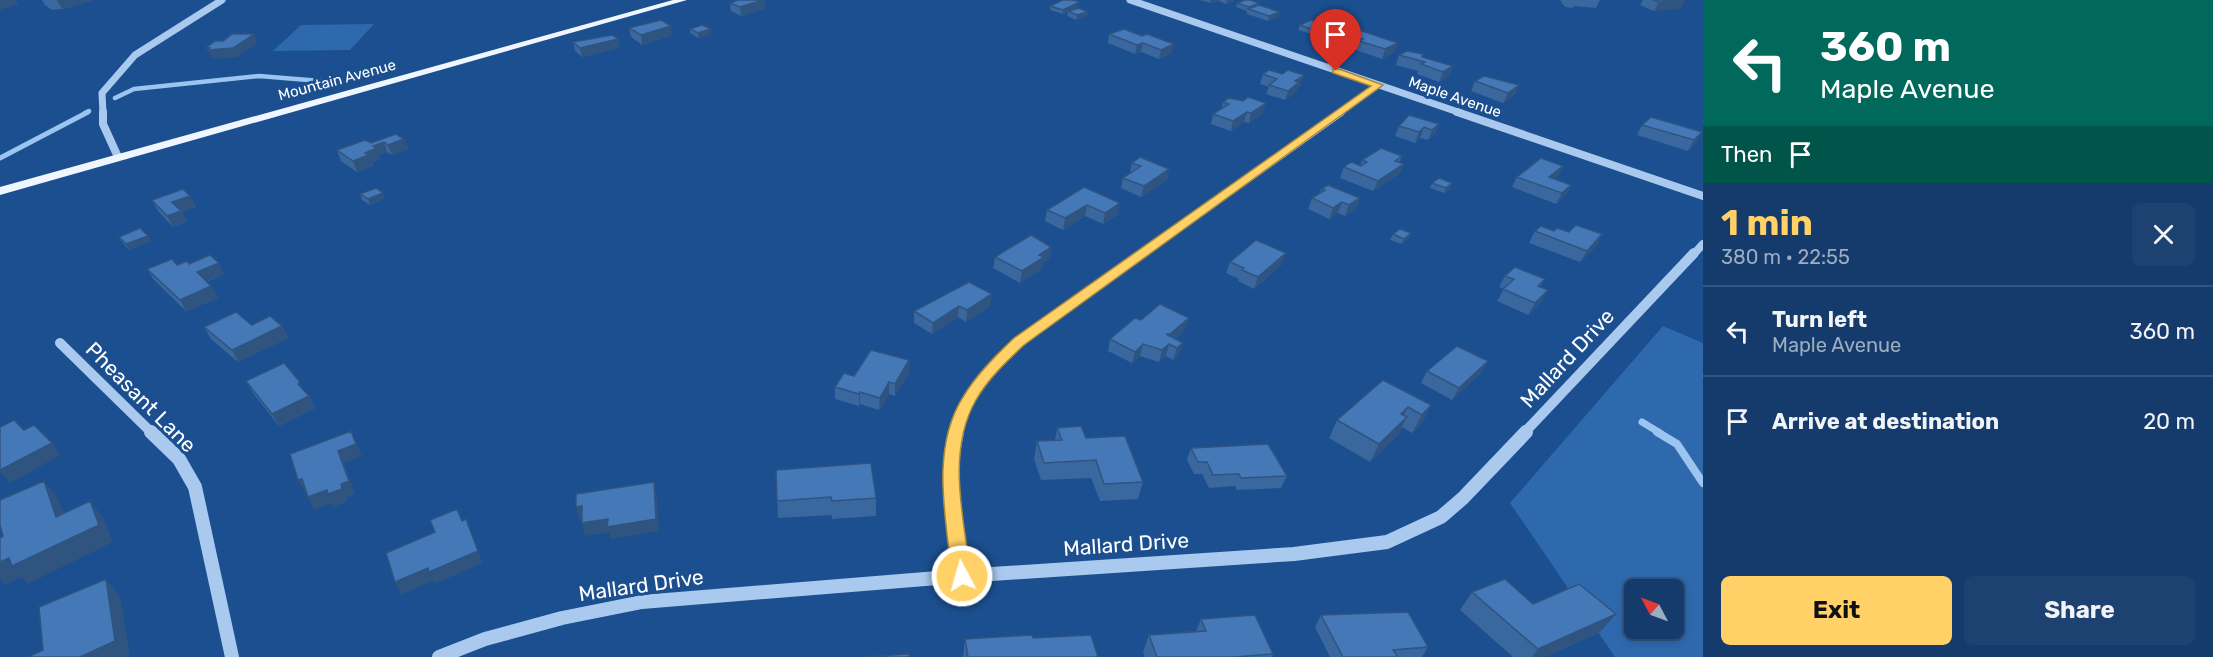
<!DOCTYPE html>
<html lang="en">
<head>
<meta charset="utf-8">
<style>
	:root { --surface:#143b6b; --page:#1d4271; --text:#f1f3f6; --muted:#9dadc1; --line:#33557e; --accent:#ffd166 }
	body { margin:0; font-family:Rubik,sans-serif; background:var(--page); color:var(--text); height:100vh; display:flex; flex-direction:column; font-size:22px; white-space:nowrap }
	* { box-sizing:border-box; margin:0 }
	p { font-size:20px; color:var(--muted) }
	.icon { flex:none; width:33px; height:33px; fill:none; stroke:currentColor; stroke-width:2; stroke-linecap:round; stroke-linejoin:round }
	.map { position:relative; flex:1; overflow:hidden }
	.sheet { display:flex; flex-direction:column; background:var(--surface); width:510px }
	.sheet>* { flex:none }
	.banner { background:#00695c; color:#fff; overflow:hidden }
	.needle { width:39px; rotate:311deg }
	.buttons { position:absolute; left:1624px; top:579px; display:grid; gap:12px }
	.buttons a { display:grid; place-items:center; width:60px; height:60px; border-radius:9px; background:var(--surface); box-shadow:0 3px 9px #0003,0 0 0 2px var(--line); font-size:30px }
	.pin { position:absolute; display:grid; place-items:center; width:51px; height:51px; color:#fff; margin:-62px -26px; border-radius:50% 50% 50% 0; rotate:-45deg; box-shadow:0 0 6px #0007 }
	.pin .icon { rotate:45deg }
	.me { position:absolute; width:66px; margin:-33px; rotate:354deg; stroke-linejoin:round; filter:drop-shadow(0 0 4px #0008) }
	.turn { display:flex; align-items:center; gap:21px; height:126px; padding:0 18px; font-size:27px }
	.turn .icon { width:78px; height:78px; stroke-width:2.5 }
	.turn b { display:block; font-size:42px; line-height:51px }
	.then { display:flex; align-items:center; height:57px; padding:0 18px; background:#0003; gap:12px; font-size:22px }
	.round { display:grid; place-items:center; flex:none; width:63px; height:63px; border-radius:9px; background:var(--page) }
	.overview { display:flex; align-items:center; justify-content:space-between; height:102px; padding:0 18px }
	h1 { font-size:36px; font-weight:700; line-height:45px; color:var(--accent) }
	.primary-button { display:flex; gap:12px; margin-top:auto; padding:12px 18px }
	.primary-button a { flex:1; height:69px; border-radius:9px; background:var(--accent); color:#111; font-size:24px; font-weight:700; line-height:69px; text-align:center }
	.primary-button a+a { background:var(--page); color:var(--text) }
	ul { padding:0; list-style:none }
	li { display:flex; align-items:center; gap:18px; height:90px; padding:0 18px; border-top:2px solid var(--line) }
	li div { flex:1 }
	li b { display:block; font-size:22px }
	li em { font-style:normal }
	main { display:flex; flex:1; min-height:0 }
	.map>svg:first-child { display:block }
</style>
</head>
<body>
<main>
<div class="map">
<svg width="1703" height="657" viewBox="0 0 1703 657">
	<rect width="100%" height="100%" fill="#1b4f8f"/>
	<path fill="#2e69ad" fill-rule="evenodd" d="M 374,24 L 350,50 L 273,51 L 301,25 Z
		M 1663,326 L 1703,343 L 1703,657 L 1615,657 L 1510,503 ZM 1635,590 L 1674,590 L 1674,628 L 1635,628 Z"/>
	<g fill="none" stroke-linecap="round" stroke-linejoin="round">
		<path stroke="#9cc4f0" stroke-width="4.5" d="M 115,98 L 134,89 L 259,76 L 333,82
			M 85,113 L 89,111"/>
		<path stroke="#9cc4f0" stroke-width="5" d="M 0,158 L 88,112"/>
		<path stroke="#9cc4f0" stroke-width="7" d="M 1642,422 L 1660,433"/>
		<path stroke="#9cc4f0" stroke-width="8" d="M 1657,432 L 1677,444 L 1703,483"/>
		<path stroke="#a9c9ee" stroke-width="7" d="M 1130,0 L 1461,113
			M 103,113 L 102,93 L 135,55 L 222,0
			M 1339,113 L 1378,85"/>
		<path stroke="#a9c9ee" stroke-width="8" d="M 103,112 L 103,124 L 118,157
			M 1457,112 L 1703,196
			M 1141,255 L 1341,112
			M 1693,255 L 1703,244"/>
		<path stroke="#a9c9ee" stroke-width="10" d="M 60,343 L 152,433
			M 957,433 C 970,375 1018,343 1063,310 C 1090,291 1116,272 1143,253
			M 1524,433 L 1694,253"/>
		<path stroke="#a9c9ee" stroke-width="14" d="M 151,432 L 179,459 L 195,487 L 232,657
			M 957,432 C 946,479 956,528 962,576
			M 439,657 L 485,639 L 562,618 L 642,602 L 962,576 L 1294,554 L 1387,542 L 1441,517 L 1463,498 L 1526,432"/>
		<path fill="#f0f6ff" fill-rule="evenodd" d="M 673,0 L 687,0 L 0,195 L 0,187 Z"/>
	</g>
	<path fill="#3a679d" d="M 42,0 L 94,0 L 62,9 L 52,10 L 45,5 Z
		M 764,0 L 765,8 L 741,16 L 731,11 L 730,3 Z
		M 1200,0 L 1234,0 L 1234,1 L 1226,4 L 1219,1 L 1210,3 Z
		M 1560,0 L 1600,0 L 1596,8 L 1574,6 L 1573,8 L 1565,7 Z
		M 1643,0 L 1685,0 L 1680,8 L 1654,11 L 1640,5 Z
		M 1237,3 L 1259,5 L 1280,12 L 1279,17 L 1268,21 L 1247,14 L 1247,11 L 1236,7 Z
		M 1050,6 L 1079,6 L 1070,11 L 1088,12 L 1087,16 L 1076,20 L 1067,16 L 1068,12 L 1063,14 L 1050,10 Z
		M 1300,25 L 1328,26 L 1327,30 L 1315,35 L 1298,30 Z
		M 629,28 L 672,35 L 642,45 L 631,37 Z
		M 690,29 L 711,29 L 711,34 L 698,38 L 690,33 Z
		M 1359,30 L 1394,52 L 1382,59 L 1356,50 L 1357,47 L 1346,44 L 1349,35 Z
		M 1109,34 L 1142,36 L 1172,53 L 1159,59 L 1141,52 L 1135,54 L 1108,43 Z
		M 618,39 L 619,48 L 582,57 L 575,51 L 573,42 Z
		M 1399,55 L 1422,57 L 1453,66 L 1449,76 L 1439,82 L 1417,74 L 1418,71 L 1396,65 Z
		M 1263,74 L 1301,84 L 1298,87 L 1296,92 L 1285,100 L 1266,94 L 1269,87 L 1260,84 Z
		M 1475,81 L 1519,85 L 1514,95 L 1503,103 L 1471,91 Z
		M 1223,102 L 1263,113 L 1249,123 L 1244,122 L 1231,131 L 1211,124 L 1213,114 L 1221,109 Z
		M 1439,124 L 1435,134 L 1428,140 L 1420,138 L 1415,143 L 1395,136 L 1399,126 Z
		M 1642,125 L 1702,132 L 1696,142 L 1688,151 L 1637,135 Z
		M 404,139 L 408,149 L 392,155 L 387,152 L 379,155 L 380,159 L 372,162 L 373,166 L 357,172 L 341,161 L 337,150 L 371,143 Z
		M 1402,156 L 1399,162 L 1404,164 L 1399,174 L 1373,191 L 1340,178 L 1344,167 L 1360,166 L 1362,160 Z
		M 1132,163 L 1169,169 L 1167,180 L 1141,197 L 1121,188 L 1123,178 L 1130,173 Z
		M 1563,166 L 1557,177 L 1554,179 L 1571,185 L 1565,196 L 1556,204 L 1512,187 L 1517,177 Z
		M 1432,183 L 1452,183 L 1450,188 L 1444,193 L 1430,188 Z
		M 1084,187 L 1118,214 L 1103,224 L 1085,216 L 1063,230 L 1045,221 L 1047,210 Z
		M 1321,189 L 1360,198 L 1356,209 L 1345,216 L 1338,213 L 1329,219 L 1308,209 L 1312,198 L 1320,193 Z
		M 360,194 L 385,198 L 370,205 L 362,200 Z
		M 190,196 L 196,207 L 182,212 L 187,222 L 173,227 L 158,211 L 152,200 Z
		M 1535,231 L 1554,231 L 1602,234 L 1596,246 L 1580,262 L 1529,243 Z
		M 1411,233 L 1408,239 L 1401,244 L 1390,240 L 1393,234 Z
		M 148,236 L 151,241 L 129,250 L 122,242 L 119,237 Z
		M 1051,247 L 1049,259 L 1043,262 L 1042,269 L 1020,283 L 993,268 L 995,257 Z
		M 1230,262 L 1282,264 L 1254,289 L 1238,281 L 1239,279 L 1226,273 Z
		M 189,264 L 224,274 L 207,282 L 211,286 L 218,298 L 186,311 L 154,280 L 147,269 Z
		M 1505,276 L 1545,279 L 1540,287 L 1548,290 L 1541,302 L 1528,315 L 1497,301 L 1504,289 L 1499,287 Z
		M 969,282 L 990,306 L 966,322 L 958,317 L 932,334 L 914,323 L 914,311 Z
		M 1189,318 L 1185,329 L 1175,339 L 1183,343 L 1179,354 L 1173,360 L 1166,356 L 1159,362 L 1140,356 L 1132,363 L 1108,351 L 1110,339 L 1141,320 Z
		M 252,325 L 282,326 L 288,338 L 238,362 L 211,339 L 204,327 Z
		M 1488,361 L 1481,373 L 1452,400 L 1421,383 L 1427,371 Z
		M 909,372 L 895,396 L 889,394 L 879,410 L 860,404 L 859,406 L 835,399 L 835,387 L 854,376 Z
		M 1383,380 L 1431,405 L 1422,423 L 1412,433 L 1402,427 L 1398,435 L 1370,462 L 1329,438 L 1337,420 Z
		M 246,381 L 305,392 L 309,396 L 315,408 L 279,426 L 253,393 Z
		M 1057,428 L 1086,438 L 1143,482 L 1138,499 L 1100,501 L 1091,478 L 1041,480 L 1034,459 L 1037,441 L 1055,440 Z
		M 1191,448 L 1287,476 L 1281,488 L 1237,490 L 1235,486 L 1209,488 L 1202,474 L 1194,474 L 1187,460 Z
		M 776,470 L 876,498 L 876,516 L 832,519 L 832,515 L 778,518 Z
		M 1472,592 L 1533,604 L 1616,614 L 1600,632 L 1545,657 L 1513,657 L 1460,610 Z
		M 1321,615 L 1428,647 L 1422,657 L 1330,657 L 1315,627 Z
		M 1201,619 L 1273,654 L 1272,657 L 1145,657 L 1143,652 L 1149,635 L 1196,631 Z
		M 1033,638 L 1098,657 L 963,657 L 965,639 Z"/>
	<path fill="#305480" d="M 0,0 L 16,0 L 19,4 L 0,10 Z
		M 57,0 L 94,0 L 62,9 Z
		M 764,0 L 765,8 L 741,16 L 740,7 Z
		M 1211,0 L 1220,0 L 1219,1 L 1210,3 Z
		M 1227,0 L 1234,0 L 1234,1 L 1226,4 Z
		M 1685,0 L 1680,8 L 1654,11 L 1659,2 Z
		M 1080,2 L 1079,6 L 1063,14 L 1063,10 Z
		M 1088,12 L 1087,16 L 1076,20 L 1077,15 Z
		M 1280,12 L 1279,17 L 1268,21 L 1269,16 Z
		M 671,26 L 672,35 L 642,45 L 641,35 Z
		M 1328,26 L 1327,30 L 1315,35 L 1317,31 Z
		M 711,29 L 711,34 L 698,38 L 698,33 Z
		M 254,34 L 257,43 L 237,57 L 212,59 L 208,50 Z
		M 618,39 L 619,48 L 582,57 L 580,48 Z
		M 1143,43 L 1141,52 L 1135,54 L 1137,45 Z
		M 1398,43 L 1394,52 L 1382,59 L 1385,49 Z
		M 1174,44 L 1172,53 L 1159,59 L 1161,50 Z
		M 1453,66 L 1449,76 L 1439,82 L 1443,72 Z
		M 1304,75 L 1301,84 L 1298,87 L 1296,92 L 1285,100 L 1288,91 L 1295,81 Z
		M 1519,85 L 1514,95 L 1503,103 L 1508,93 Z
		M 1266,103 L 1263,113 L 1249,123 L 1251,113 Z
		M 1247,112 L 1244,122 L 1231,131 L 1233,121 Z
		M 1439,124 L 1435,134 L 1428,140 L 1432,130 Z
		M 1424,127 L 1420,138 L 1415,143 L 1419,132 Z
		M 1702,132 L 1696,142 L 1688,151 L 1694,140 Z
		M 404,139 L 408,149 L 392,155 L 388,145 Z
		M 384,142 L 387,152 L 379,155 L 380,159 L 372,162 L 373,166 L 357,172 L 353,161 L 373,146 Z
		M 1404,164 L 1399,174 L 1373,191 L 1378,181 Z
		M 1563,166 L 1557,177 L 1544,188 L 1549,177 Z
		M 1169,169 L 1167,180 L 1141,197 L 1144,186 Z
		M 1452,183 L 1450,188 L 1444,193 L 1446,188 Z
		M 1571,185 L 1565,196 L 1556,204 L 1562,193 Z
		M 383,193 L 385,198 L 370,205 L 368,199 Z
		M 190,196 L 196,207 L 182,212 L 187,222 L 173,227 L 167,216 L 172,202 Z
		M 1360,198 L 1356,209 L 1345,216 L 1349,205 Z
		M 1342,202 L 1338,213 L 1329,219 L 1333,208 Z
		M 1120,203 L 1118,214 L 1103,224 L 1105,213 Z
		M 1087,205 L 1085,216 L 1063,230 L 1065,218 Z
		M 1411,233 L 1408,239 L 1401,244 L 1404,239 Z
		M 1602,234 L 1596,246 L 1580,262 L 1587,251 Z
		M 148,236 L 151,241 L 129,250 L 126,244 Z
		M 1051,247 L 1049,259 L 1043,262 L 1042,269 L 1020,283 L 1022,271 L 1039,255 Z
		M 1286,253 L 1282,264 L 1254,289 L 1258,277 Z
		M 219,263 L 224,274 L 203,283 L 197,272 Z
		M 211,286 L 218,298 L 186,311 L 180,300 Z
		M 1548,290 L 1541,302 L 1528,315 L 1535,303 Z
		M 992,294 L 990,306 L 966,322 L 967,310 Z
		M 959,306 L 958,317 L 932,334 L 933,323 Z
		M 1189,318 L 1185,329 L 1167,346 L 1170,334 Z
		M 282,326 L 288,338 L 238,362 L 232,350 Z
		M 1183,343 L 1179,354 L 1173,360 L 1177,348 Z
		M 1143,344 L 1140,356 L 1132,363 L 1135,352 Z
		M 1169,344 L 1166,356 L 1159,362 L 1162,350 Z
		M 909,360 L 909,372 L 895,396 L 895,384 Z
		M 1488,361 L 1481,373 L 1452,400 L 1459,388 Z
		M 889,382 L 889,394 L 879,410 L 880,398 Z
		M 860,392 L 860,404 L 859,406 L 859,394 Z
		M 309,396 L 315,408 L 279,426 L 272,414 Z
		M 1431,405 L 1422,423 L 1412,433 L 1422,415 Z
		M 1408,407 L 1398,425 L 1407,417 L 1398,435 L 1370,462 L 1379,444 L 1401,414 Z
		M 351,431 L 362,456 L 344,463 L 355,493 L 347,497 L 348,501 L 334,507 L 332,503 L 314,510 L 308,497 L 341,484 L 338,451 Z
		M 52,443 L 61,455 L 10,483 L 0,472 L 0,470 Z
		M 302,479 L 308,491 L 305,493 L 298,480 Z
		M 44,481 L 58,498 L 71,534 L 56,517 Z
		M 654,482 L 657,495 L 659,531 L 611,539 L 609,532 L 585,536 L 582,523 Z
		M 90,501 L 104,519 L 113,542 L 28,584 L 22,577 L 5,585 L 0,579 L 0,562 Z
		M 582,506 L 586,518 L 579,519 L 576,507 Z
		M 478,551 L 483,563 L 434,584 L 433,581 L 401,595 L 395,582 L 428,568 Z
		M 106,579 L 120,596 L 130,657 L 80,657 Z
		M 1616,614 L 1600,632 L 1545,657 L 1532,657 L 1538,649 Z"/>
	<path fill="#4478b7" stroke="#305480" stroke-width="1.5" d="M 738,0 L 763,0 L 740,7 L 730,3 Z
		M 1063,0 L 1073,0 L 1080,2 L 1063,10 L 1050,6 Z
		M 1245,0 L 1250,0 L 1259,3 L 1249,7 L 1237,3 Z
		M 1653,0 L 1683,0 L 1659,2 Z
		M 1259,5 L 1280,12 L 1269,16 L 1248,9 Z
		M 1079,8 L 1088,12 L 1077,15 L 1068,11 Z
		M 661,20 L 671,26 L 641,35 L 629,28 Z
		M 1311,20 L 1328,26 L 1317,31 L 1300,25 Z
		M 702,25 L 711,29 L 698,33 L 690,29 Z
		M 1124,29 L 1142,36 L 1147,34 L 1174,44 L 1161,50 L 1143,43 L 1137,45 L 1109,34 Z
		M 1359,30 L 1398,43 L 1385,49 L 1359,41 L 1363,39 L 1349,35 Z
		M 232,34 L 254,34 L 233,48 L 208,50 L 210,48 L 206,48 L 215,41 L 223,41 Z
		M 612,35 L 618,39 L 580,48 L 573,42 Z
		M 1407,51 L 1423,54 L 1422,57 L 1453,66 L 1443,72 L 1421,64 L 1425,62 L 1399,55 Z
		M 1269,70 L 1282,74 L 1288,70 L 1304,75 L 1295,81 L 1299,82 L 1288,91 L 1269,85 L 1277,79 L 1263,74 Z
		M 1484,76 L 1519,85 L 1508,93 L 1475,81 Z
		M 1248,97 L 1266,103 L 1251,113 L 1247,112 L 1233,121 L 1213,114 L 1229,104 L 1223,102 L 1229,98 L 1243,101 Z
		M 1409,115 L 1439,124 L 1432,130 L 1424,127 L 1419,132 L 1399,126 Z
		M 1651,117 L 1702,132 L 1694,140 L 1642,125 Z
		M 396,134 L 404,139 L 388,145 L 384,142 L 373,146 L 377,148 L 365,153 L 369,155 L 353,161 L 337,150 L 365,140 L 371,143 Z
		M 1381,148 L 1402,156 L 1395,161 L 1404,164 L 1378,181 L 1344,167 L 1351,162 L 1361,166 L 1367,162 L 1362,160 Z
		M 1140,157 L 1169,169 L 1144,186 L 1123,178 L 1141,166 L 1132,163 Z
		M 1541,158 L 1563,166 L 1549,177 L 1571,185 L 1562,193 L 1517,177 Z
		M 1439,178 L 1452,183 L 1446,188 L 1432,183 Z
		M 1328,185 L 1360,198 L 1349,205 L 1342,202 L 1333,208 L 1312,198 L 1325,190 L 1321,189 Z
		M 1084,187 L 1120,203 L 1105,213 L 1087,205 L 1065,218 L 1047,210 Z
		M 376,188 L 383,193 L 368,199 L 360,194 Z
		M 183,189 L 190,196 L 172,202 L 181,211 L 167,216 L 152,200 Z
		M 1576,225 L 1602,234 L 1587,251 L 1535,231 L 1541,226 L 1554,231 L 1557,228 L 1569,232 Z
		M 140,228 L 148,236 L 126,244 L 119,237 Z
		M 1400,229 L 1411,233 L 1404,239 L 1393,234 Z
		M 1031,235 L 1051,247 L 1039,255 L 1044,257 L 1022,271 L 995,257 Z
		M 1256,240 L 1286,253 L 1258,277 L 1242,270 L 1244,268 L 1230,262 Z
		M 210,255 L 219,263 L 197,272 L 211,286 L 180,300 L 147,269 L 172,259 L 177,265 L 187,261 L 189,264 Z
		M 1515,267 L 1545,279 L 1538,286 L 1548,290 L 1535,303 L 1503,289 L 1514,279 L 1505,276 Z
		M 969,282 L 992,294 L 967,310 L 959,306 L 933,323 L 914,311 Z
		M 1160,304 L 1189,318 L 1170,334 L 1166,334 L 1183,343 L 1177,348 L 1169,344 L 1162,350 L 1143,344 L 1135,352 L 1110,339 L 1135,318 L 1141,320 Z
		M 236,312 L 252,325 L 270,316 L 282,326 L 232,350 L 204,327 Z
		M 1457,346 L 1488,361 L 1459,388 L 1427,371 Z
		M 871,350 L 909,360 L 895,384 L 889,382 L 880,398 L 860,392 L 859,394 L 835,387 L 844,373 L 854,376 Z
		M 284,363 L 300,382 L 298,384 L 309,396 L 272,414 L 246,381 Z
		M 1383,380 L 1431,405 L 1422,415 L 1408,407 L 1401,414 L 1407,417 L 1379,444 L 1337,420 Z
		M 14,420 L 24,430 L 34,425 L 52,443 L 0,470 L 0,427 Z
		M 1081,426 L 1086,438 L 1125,436 L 1143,482 L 1104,484 L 1096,460 L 1044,463 L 1037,441 L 1062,440 L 1057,428 Z
		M 351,431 L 356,444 L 338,451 L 349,481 L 341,484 L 342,489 L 328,494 L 327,490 L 308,497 L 302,479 L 298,480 L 290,454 Z
		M 1268,444 L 1287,476 L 1241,478 L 1239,474 L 1213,475 L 1207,462 L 1198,462 L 1191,448 Z
		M 871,463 L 876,498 L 832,501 L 831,497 L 777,501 L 776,470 Z
		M 44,481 L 56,517 L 90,501 L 99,525 L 12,566 L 9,558 L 0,562 L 0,538 L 3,536 L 0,525 L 0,500 Z
		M 654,482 L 656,519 L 607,527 L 608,519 L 582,523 L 582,506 L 576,507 L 576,494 Z
		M 457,509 L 462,521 L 466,519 L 478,551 L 429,572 L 428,568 L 395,582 L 386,553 L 435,532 L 430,520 Z
		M 106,579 L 115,641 L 80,657 L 28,657 L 43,650 L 39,607 Z
		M 1505,579 L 1533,604 L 1579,584 L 1616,614 L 1538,649 L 1472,592 Z
		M 1408,612 L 1428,647 L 1393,650 L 1398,657 L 1343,657 L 1321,615 Z
		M 1255,615 L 1273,654 L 1235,657 L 1157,657 L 1149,635 L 1206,631 L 1201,619 Z
		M 1032,635 L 1033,638 L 1091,635 L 1098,657 L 968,657 L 965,639 Z
		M 909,654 L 909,657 L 863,657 Z"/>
	<path fill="#ffd166" stroke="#a68842" stroke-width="1.5" d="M 1333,69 L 1339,69 L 1383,85 L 1024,345 C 1007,361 988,379 976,400 C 946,452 964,520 971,576 L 968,581 L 962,584 L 955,581 L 952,576 C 946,519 930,449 963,397 C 976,375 995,356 1014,338 L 1371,86 L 1333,73 Z"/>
	<g text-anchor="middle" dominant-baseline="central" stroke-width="6" stroke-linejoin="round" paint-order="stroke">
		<g font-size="15" fill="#fff" stroke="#1b4f8f">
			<text transform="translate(337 80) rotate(-15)">Mountain Avenue</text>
			<text transform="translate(1455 97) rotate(19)">Maple Avenue</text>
		</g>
		<g font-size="21" fill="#fff" stroke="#1b4f8f">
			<text transform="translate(1567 358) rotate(-47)">Mallard Drive</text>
			<text transform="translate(141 397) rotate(45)">Pheasant Lane</text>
			<text transform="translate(1126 544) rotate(-4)">Mallard Drive</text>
			<text transform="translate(641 585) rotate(-8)">Mallard Drive</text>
		</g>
	</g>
</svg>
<div class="buttons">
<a><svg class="needle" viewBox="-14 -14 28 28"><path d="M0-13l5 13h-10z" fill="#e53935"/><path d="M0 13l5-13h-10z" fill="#9dadc1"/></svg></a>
</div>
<div class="pin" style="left:1336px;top:71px;background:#d93025"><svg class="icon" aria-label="arrive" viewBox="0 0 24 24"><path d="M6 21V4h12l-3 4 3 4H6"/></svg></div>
<svg class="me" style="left:962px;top:576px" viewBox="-20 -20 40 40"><circle r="17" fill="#ffd166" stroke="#fff" stroke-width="3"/><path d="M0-11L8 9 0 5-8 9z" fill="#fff"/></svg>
</div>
<section class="sheet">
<div class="banner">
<div class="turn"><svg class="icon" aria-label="left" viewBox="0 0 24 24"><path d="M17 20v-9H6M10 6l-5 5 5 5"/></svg><div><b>360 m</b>Maple Avenue</div></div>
<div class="then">Then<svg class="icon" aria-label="arrive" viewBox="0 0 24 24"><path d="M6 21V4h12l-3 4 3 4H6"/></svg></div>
</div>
<div class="overview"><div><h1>1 min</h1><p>380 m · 22:55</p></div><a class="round"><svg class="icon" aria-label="close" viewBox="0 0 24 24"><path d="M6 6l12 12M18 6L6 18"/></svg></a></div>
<ul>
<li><svg class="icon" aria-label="left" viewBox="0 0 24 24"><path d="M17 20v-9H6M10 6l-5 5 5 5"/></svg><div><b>Turn left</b><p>Maple Avenue</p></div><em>360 m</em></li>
<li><svg class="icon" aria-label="arrive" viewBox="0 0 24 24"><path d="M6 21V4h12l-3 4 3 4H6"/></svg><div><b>Arrive at destination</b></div><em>20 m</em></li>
</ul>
<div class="primary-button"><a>Exit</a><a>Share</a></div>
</section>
</main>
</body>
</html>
